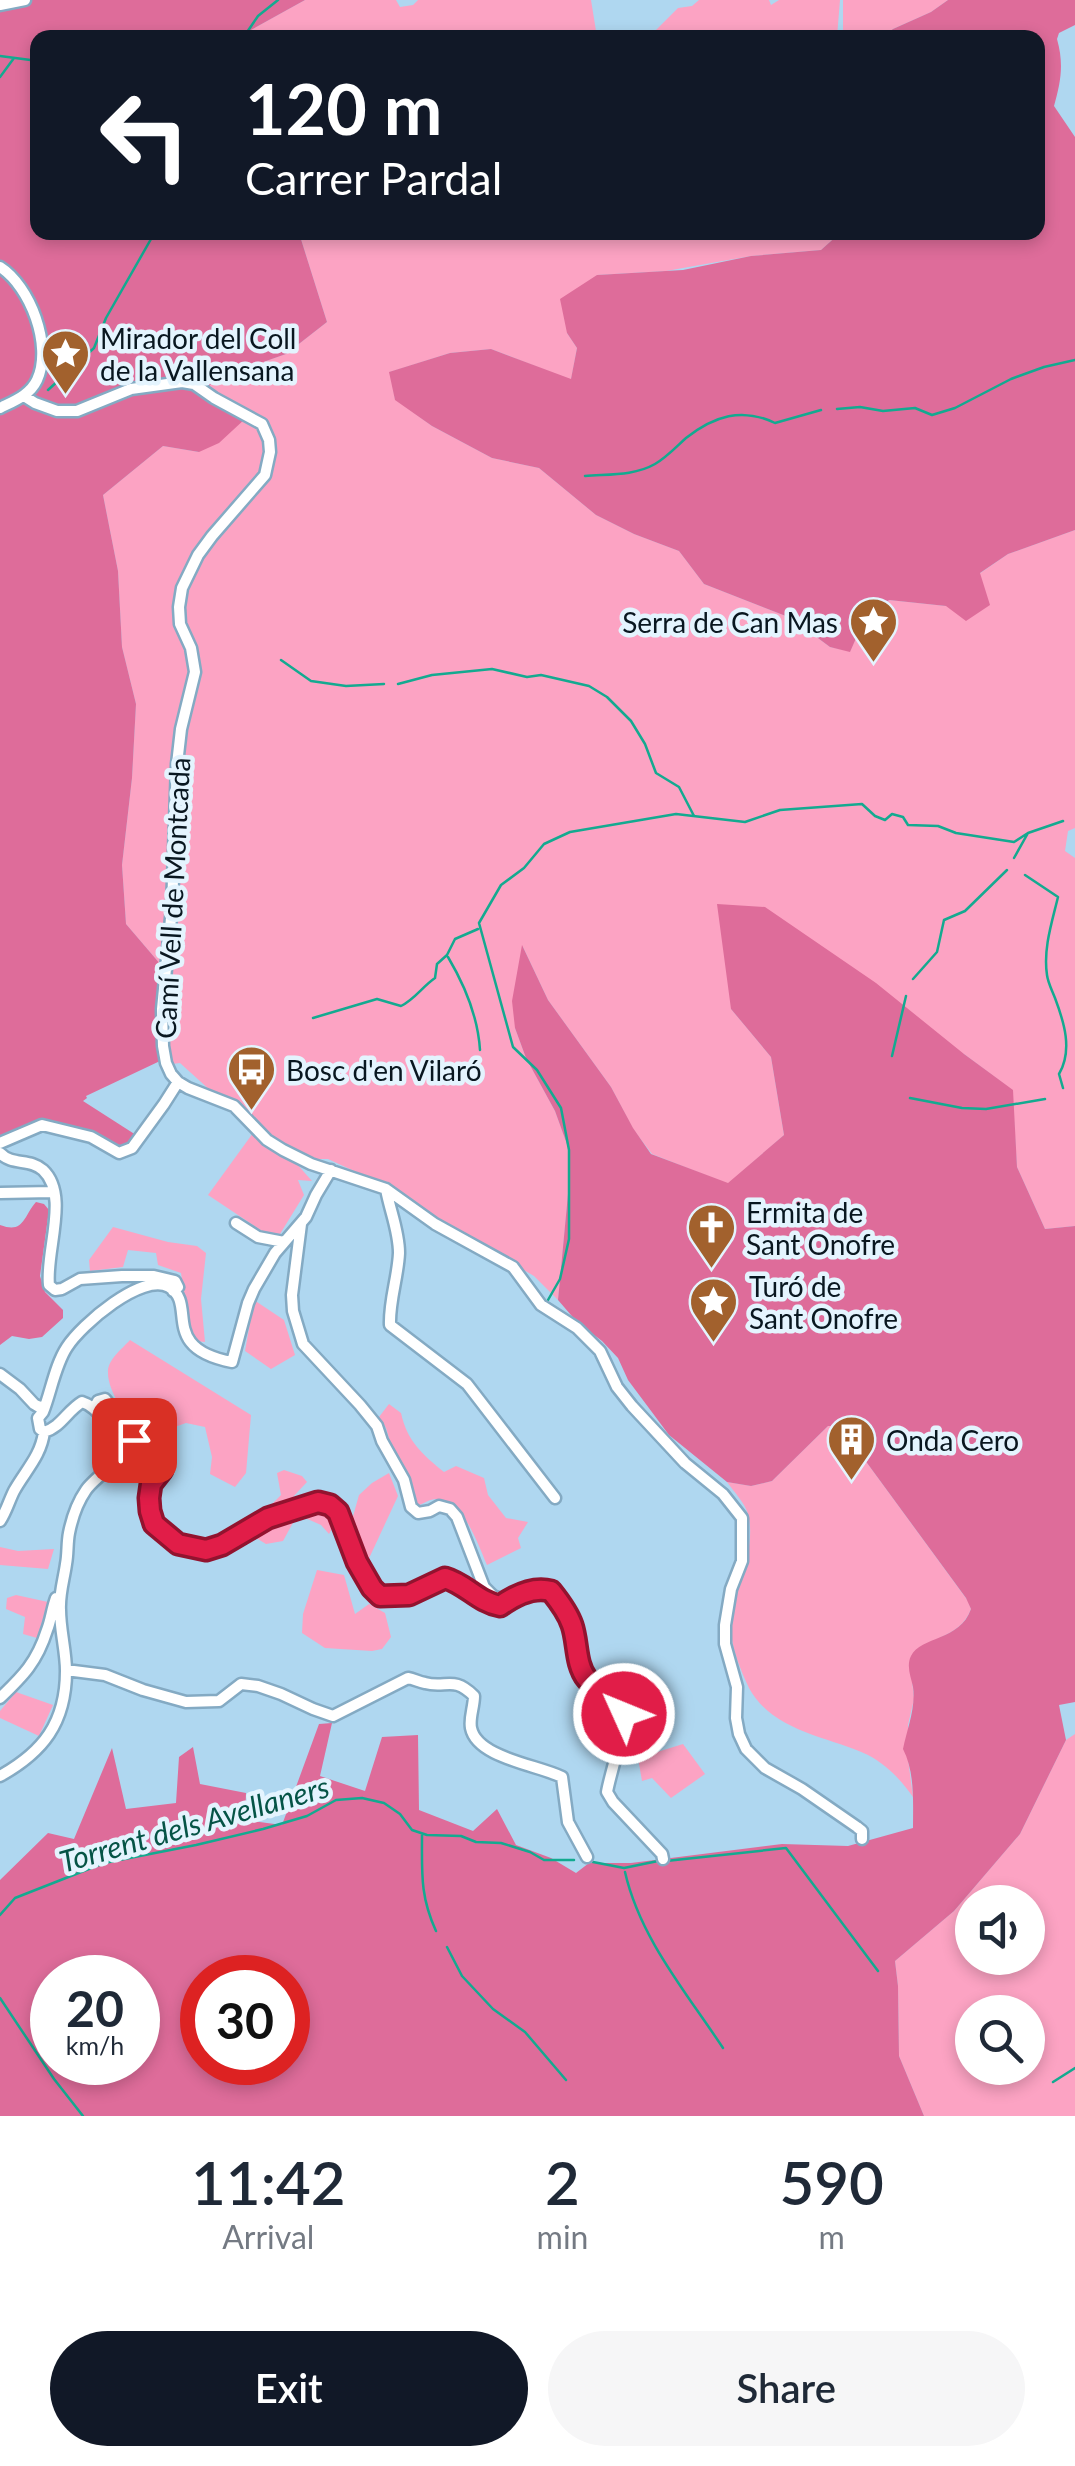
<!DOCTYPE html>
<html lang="en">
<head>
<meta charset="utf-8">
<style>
	:root { --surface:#fff; --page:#f6f6f7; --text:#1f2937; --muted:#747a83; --accent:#111827 }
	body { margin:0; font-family:Lato,sans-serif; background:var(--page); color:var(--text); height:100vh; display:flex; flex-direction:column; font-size:38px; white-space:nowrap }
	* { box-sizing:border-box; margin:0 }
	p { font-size:32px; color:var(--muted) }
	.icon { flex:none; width:55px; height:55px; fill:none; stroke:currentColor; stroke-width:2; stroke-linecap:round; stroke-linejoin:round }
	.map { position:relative; height:2116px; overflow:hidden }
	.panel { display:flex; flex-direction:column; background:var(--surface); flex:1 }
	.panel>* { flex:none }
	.hud { position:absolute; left:30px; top:30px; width:1015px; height:210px; border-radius:20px; box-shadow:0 5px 15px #0003; background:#111827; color:#fff; overflow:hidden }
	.buttons { position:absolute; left:955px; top:1885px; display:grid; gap:20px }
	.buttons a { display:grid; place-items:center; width:90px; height:90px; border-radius:50%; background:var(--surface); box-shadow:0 5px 15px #0003; font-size:50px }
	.speed { position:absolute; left:30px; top:1955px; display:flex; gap:20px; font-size:50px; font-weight:700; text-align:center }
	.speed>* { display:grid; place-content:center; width:130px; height:130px; border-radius:50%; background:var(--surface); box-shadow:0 5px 15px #0003; line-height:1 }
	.speed small { font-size:25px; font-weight:400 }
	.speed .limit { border:15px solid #d22; background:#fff; color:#111 }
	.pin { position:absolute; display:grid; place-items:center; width:85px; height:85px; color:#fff; margin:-42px; border-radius:20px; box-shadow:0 5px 15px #0006 }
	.me { position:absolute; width:110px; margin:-55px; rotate:314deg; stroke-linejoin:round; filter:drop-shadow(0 0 8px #0008) }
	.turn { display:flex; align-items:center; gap:35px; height:210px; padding:0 50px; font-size:45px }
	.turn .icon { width:130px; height:130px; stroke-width:2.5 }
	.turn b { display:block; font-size:70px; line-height:85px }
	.eta { display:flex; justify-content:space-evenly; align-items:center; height:170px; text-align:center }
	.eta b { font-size:60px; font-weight:600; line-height:70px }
	.action { display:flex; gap:20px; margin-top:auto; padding:20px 50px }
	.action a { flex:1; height:115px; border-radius:60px; background:var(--accent); color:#fff; font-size:40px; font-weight:600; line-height:115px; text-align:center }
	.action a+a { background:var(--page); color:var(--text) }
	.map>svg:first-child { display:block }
</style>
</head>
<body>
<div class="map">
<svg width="1075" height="2116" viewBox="0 0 1075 2116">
	<rect width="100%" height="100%" fill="#afd7f0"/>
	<path fill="#fca3c3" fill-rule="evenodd" d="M 305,0 L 396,0 L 400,7 L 413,5 L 418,0 L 591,0 L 597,37 L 248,38 L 251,30 Z
		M 699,0 L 769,0 L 771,5 L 779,0 L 840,0 L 837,37 L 648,38 L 678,8 L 692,6 Z
		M 843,0 L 948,0 L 931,12 L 893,29 L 882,37 L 843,38 Z
		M 299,233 L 840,233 L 821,250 L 751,256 L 666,271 L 597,275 L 567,333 L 577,348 L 571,380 L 491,349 L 450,353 L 390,372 L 395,399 L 432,426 L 492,458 L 539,468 L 596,515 L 634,534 L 679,551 L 704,584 L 791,618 L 830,647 L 850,651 L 861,627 L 889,600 L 946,606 L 979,574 L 1008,554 L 1075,530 L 1075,828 L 1068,831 L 1065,851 L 1075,858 L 1075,1226 L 1045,1229 L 1017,1167 L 1012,1090 L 964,1054 L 731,1009 L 771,1057 L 784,1135 L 728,1184 L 652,1154 L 633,1129 L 611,1087 L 548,1000 L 523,947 L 515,1028 L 526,1058 L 555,1111 L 568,1147 L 568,1194 L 558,1300 L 534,1276 L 418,1207 L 391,1188 L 328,1159 L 309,1159 L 274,1140 L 249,1113 L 234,1101 L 211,1091 L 180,1063 L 172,1064 L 160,1061 L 161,965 L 126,924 L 122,865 L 132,778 L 136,704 L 122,647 L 118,571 L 103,495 L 163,446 L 199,452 L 203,394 L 215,379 L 286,354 L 327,322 Z
		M 253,1133 L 296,1163 L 312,1181 L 298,1180 L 304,1195 L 280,1234 L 262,1231 L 208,1195 Z
		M 113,1227 L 168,1242 L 197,1246 L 206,1253 L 201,1299 L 205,1342 L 196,1341 L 190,1332 L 181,1273 L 158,1265 L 156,1253 L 128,1250 L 123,1267 L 90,1271 L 89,1260 Z
		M 254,1300 L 284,1320 L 295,1355 L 271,1369 L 245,1351 Z
		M 130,1340 L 251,1415 L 246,1473 L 235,1487 L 210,1474 L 212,1457 L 205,1427 L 186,1423 L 152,1435 L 137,1431 C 127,1417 108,1392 108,1373 C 107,1360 122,1349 130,1340 Z
		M 389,1404 L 401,1413 C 407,1441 422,1454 444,1472 L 456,1466 L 484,1478 L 488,1495 L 506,1518 L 528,1522 L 518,1538 L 521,1548 L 487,1565 C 478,1545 463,1498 436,1499 C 430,1499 425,1503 419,1505 L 414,1500 L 407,1471 L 391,1445 L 386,1428 L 379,1417 Z
		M 828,1426 L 840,1426 L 968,1601 L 971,1609 C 959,1641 923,1635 910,1661 L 914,1699 L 908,1725 L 908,1759 L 913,1797 C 901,1780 887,1765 868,1755 C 827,1736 773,1732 749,1688 C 741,1671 731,1647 731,1629 C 730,1591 758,1553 748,1514 C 745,1503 734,1492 727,1482 L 751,1486 L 772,1481 Z
		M 284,1470 L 302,1476 L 307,1482 L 292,1498 L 295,1502 L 282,1508 L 266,1510 L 281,1495 L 277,1473 Z
		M 389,1473 L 398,1496 L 365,1567 L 350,1527 L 359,1495 L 372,1483 Z
		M 306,1511 L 328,1514 L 335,1523 L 329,1534 L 321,1525 L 303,1517 L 295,1519 L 283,1541 L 266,1544 L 251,1535 Z
		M 0,1547 L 18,1551 L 54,1549 L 48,1569 L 0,1565 Z
		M 317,1570 L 344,1575 L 355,1614 L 369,1604 L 385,1613 L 391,1637 L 382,1649 L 372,1651 L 325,1648 L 302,1633 L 303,1614 Z
		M 16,1595 L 48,1602 L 37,1638 L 23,1634 L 25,1617 L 6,1609 L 7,1598 Z
		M 16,1692 L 53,1705 L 39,1736 L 0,1718 L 0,1711 Z
		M 1075,1734 L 1075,2116 L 924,2116 L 899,2056 L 898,1986 L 895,1961 L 954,1911 L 1020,1834 L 1066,1740 ZM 972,1902 L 1028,1902 L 1028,1958 L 972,1958 ZM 972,2012 L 1028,2012 L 1028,2068 L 972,2068 Z
		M 683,1744 L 705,1774 L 671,1798 L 652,1778 L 642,1781 L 638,1758 Z"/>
	<path fill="#de6c9a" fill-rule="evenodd" d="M 0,0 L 305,0 L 251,30 L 248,37 L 38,38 L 38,232 L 299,233 L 327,322 L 286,354 L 215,379 L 203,394 L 246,418 L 219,443 L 199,452 L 163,446 L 103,495 L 118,571 L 122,647 L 136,704 L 132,778 L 122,865 L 126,924 L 161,965 L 160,1061 L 86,1096 L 87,1098 L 83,1101 L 136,1135 L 126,1145 L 119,1147 C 95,1134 59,1115 31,1124 C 21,1127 10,1132 0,1137 Z
		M 948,0 L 1075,0 L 1075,25 L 1059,33 L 1057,39 C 1064,64 1061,81 1054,106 L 1075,137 L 1075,530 L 1008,554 L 980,573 L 990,605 L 966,621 L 946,606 L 889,600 L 861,627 L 850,652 L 830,647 L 791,618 L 704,584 L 679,551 L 634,534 L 596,515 L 539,468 L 492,458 L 432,426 L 395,400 L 389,372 L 450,353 L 491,349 L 571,379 L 577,348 L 567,333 L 560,299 L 597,275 L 683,270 L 751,256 L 821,250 L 840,233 L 1038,232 L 1038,38 L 882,37 L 893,29 L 931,12 Z
		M 717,904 L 765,907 L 876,983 L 964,1054 L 1013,1090 L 1017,1167 L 1045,1229 L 1075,1226 L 1075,1702 L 1059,1705 L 1066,1740 L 1020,1834 L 954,1911 L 895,1961 L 898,1986 L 899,2056 L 924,2116 L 0,2116 L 0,1880 L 48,1833 L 74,1839 L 112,1748 L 126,1809 L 176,1803 L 179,1757 L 193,1747 L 200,1784 L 246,1793 L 245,1820 L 282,1825 L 319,1724 L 332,1723 L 320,1776 L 365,1791 L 382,1737 L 418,1735 L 419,1810 L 473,1831 L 497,1809 L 516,1845 L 551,1858 L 576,1873 L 589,1863 L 631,1863 L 782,1844 L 848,1846 L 913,1828 C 913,1802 915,1772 903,1749 C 907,1729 916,1708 913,1687 C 911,1677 906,1666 911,1656 C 921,1636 960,1641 971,1609 L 966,1598 L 840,1426 L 828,1426 L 772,1481 L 751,1486 L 727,1482 L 669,1435 L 628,1380 L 618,1358 L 602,1341 L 577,1322 L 558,1300 L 568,1194 L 568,1147 L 555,1111 L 526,1058 L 515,1028 L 512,1001 L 522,945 L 548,1000 L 611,1087 L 633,1128 L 651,1154 L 728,1183 L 784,1135 L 771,1057 L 731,1009 ZM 52,1978 L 138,1978 L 138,2062 L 52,2062 ZM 202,1978 L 288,1978 L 288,2062 L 202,2062 Z
		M 36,1202 L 44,1204 L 49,1210 L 40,1276 L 45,1292 L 63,1310 L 63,1318 L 42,1337 L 29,1339 L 12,1336 L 0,1345 L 0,1225 C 24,1234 23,1217 36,1202 Z"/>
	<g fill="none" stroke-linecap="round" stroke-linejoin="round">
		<path stroke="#13aa90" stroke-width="2.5" d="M 243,38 L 258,16 L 278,0
			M 0,56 L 38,61
			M 0,77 L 14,58
			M 48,390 L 94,348 L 106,318 L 155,232
			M 837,409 L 860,407 L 883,411 L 915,408 L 932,415 L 955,408 L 1011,379 L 1044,367 L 1075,360
			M 585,476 C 609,474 634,476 655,464 C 667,457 676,447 686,438 C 714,416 742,407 775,423 L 821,410
			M 281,660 L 311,681 L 346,686 L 384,684
			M 398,684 L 432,675 L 492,669 L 527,677 L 541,675 L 589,686 L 607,697 L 631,721 L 645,744 L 656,773 L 679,787 L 694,816
			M 1014,858 L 1028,833
			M 1025,875 L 1058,897 C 1052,922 1043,949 1047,975 C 1048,983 1052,990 1055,998 C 1064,1022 1073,1050 1059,1074 L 1063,1088
			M 448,957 C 464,984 478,1018 480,1050
			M 913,979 L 937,952 L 944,920 L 965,911 L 1007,870
			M 313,1018 L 377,999 L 401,1006 C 415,999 422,987 435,978 L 437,964 L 447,955 L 455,939 L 478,929
			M 892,1056 L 906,996
			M 910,1098 L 962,1108 L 986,1109 L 1045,1099
			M 548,1300 L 560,1279 L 569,1239 L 569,1150 L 561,1108 L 537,1070 L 513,1047 L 479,923 L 501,885 L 524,868 L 544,844 L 570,832 L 676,814 L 745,822 L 780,810 L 862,804 L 875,816 L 885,820 L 892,814 L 903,817 L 908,825 L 938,826 L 956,833 L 1014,842 L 1028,833 L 1063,821
			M 422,1835 C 422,1873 420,1896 436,1931
			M 666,1861 L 786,1848 L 878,1971
			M 593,1862 L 624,1868 L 658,1861
			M 625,1872 C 640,1938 686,1992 723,2048
			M 0,1915 L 15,1898 L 104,1863 L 196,1845 L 263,1829 L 307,1816 L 336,1800 L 362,1798 L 384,1803 L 400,1814 L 412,1830 L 427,1835 L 461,1836 L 476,1842 L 501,1843 L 530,1852 L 544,1860 L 574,1860
			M 447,1947 L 462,1976 L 493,2009 L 525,2032 L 566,2080
			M 0,1998 L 54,2079 L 83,2116
			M 1053,2082 L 1075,2068"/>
		<defs>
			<path id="minor" d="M 0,5 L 25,0
				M 0,267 C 30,286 53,346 37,380 C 30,395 14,401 0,408
				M 24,396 L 35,403 L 57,411 L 77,411 L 131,389 L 182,382 L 194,384 L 214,398 L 262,424 L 269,440 L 270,452 L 265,475 L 212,536 L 198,555 L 182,588 L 179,607 L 180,624 L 191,648 L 195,672 L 181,729 L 177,764 L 172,908 L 162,1009 L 163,1046 L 166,1063 L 171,1074 L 178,1082 L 188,1088 L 234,1106 L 267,1140 L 283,1150 L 311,1164 L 386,1189 L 435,1224 L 513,1267 L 541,1305 L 577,1328 L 600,1351 L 617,1387 L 632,1406 L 685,1463 L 723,1494 L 742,1518 L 742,1561 L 731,1589 L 725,1625 L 725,1644 L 737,1687 L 736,1718 L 739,1734 L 746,1749 L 765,1768 L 802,1789 L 857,1827 L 862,1831 L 862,1839
				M 0,1143 L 42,1125 L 91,1137 L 119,1153 L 132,1148 L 164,1104 L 178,1082
				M 0,1153 C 12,1166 30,1158 43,1170 C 70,1195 45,1252 49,1285 L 55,1290 L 62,1289 L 80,1279 L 122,1276 L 154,1276 L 175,1281 L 178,1287 L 173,1291
				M 386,1189 C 390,1211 399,1231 399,1253 C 398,1277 389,1301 390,1325 L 467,1384 L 555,1498
				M 0,1193 L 52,1192
				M 236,1223 L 258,1237 L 284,1242
				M 301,1224 L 292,1295 L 293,1311 L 303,1344 L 360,1405 L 377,1426 L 382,1441 L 404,1480 L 411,1507 L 418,1513 L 430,1511 L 439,1506 L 450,1509 L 457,1517 L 484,1587 L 493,1596 L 507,1601
				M 0,1374 L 20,1389 L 34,1404 L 39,1407 L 45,1406
				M 95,1407 L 98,1401 L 105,1399 C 116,1412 124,1430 137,1442 C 144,1448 159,1450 162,1459 C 167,1470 154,1476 151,1485 C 145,1502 152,1523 165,1534 C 199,1565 223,1541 255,1525 C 269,1518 284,1514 298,1508 C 308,1504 317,1499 328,1504 C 344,1512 350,1549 358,1565 C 364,1577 371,1587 380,1596 L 409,1595 L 445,1578 C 466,1584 478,1602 500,1607 C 514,1596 533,1586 551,1591 C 559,1601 568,1612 572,1623 C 577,1638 576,1655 582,1669 C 592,1694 605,1682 618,1694 C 634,1707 610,1772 607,1792 L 613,1802 L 662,1854 L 663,1859
				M 0,1521 C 6,1512 9,1501 14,1491 C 25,1471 41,1456 44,1432
				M 66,1670 L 105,1675 L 143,1690 L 186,1702 L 219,1701 L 241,1684 L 258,1686 L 281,1694 L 313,1709 L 333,1716 L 408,1678 C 414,1679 419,1682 425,1683 C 446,1689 453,1675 474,1696 C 474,1707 469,1718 471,1728 C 477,1758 538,1765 562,1777 L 568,1822 L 587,1857
				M 0,1698 C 23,1676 37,1662 47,1630 C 51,1620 52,1609 56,1598
				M 0,1776 C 43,1752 66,1723 66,1671 C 66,1651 60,1630 60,1610 C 59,1594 64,1579 66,1564 C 68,1554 67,1543 69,1533 C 72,1518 77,1503 86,1490 C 94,1478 118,1465 118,1448 C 118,1433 96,1406 82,1402 C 67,1411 61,1427 44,1432 L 40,1429 L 38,1418 L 43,1412 C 51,1392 55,1365 67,1347 C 81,1325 142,1272 169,1287 C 198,1304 158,1348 232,1362 L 248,1303 L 254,1289 L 275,1253 L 306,1217 L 316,1195 L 331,1170"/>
		</defs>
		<use href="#minor" stroke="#84aac3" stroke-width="15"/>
		<use href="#minor" stroke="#fff" stroke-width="10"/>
	</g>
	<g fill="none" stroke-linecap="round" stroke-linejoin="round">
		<defs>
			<path id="route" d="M 134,1440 L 159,1454 L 164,1460 L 162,1470 L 151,1484 L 149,1498 L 150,1511 L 154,1524 L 178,1544 L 206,1550 L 222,1545 L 268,1518 L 318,1502 L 330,1505 L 338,1512 L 357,1562 L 372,1588 L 380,1596 L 409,1595 L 445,1578 C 466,1584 478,1602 500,1606 C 514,1596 533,1586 551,1591 C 559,1601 568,1613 572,1625 C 578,1642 575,1664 587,1679 C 602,1698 622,1679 624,1714"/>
		</defs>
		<use href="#route" stroke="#92132f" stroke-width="25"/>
		<use href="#route" stroke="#e11d48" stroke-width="18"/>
	</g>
	<defs>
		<symbol id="sight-pin" viewBox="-11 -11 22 30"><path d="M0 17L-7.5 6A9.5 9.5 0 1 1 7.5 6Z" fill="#a2612d" stroke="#e4f4fe"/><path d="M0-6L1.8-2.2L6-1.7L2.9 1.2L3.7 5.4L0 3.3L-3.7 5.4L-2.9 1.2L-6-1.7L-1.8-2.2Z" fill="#fff"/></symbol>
		<symbol id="bus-pin" viewBox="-11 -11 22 30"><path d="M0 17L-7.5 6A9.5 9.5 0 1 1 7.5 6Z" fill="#a2612d" stroke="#e4f4fe"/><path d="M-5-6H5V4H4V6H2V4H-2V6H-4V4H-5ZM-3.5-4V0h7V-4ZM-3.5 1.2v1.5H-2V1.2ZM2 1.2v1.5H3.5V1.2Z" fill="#fff"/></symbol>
		<symbol id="church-pin" viewBox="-11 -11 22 30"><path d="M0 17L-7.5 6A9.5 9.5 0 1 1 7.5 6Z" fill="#a2612d" stroke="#e4f4fe"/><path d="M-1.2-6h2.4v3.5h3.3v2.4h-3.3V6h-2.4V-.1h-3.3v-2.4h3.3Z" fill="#fff"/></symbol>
		<symbol id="building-pin" viewBox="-11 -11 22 30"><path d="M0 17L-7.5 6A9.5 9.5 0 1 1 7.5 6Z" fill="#a2612d" stroke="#e4f4fe"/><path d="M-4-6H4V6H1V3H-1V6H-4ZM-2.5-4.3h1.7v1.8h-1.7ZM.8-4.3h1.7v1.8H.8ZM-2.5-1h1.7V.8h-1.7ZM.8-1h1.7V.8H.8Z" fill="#fff"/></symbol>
	</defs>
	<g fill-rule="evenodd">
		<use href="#sight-pin" x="38" y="326" width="55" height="75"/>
		<use href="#sight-pin" x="846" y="594" width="55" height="75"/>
		<use href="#bus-pin" x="224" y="1042" width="55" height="75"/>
		<use href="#church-pin" x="684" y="1200" width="55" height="75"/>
		<use href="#sight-pin" x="686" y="1274" width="55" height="75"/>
		<use href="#building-pin" x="824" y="1412" width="55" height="75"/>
	</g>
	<g text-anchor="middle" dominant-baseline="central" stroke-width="9" stroke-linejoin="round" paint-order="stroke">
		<g font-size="28" fill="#091720" stroke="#e4f4fe" text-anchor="start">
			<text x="100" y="338">Mirador del Coll<tspan x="100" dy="32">de la Vallensana</tspan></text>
			<text x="838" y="622" text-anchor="end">Serra de Can Mas</text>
			<text x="286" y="1070">Bosc d'en Vilaró</text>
			<text x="746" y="1212">Ermita de<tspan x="746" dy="32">Sant Onofre</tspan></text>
			<text x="749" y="1286">Turó de<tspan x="749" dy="32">Sant Onofre</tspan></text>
			<text x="886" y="1440">Onda Cero</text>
		</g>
		<g font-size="28" fill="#091720" stroke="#e4f4fe">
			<text transform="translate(172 898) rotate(-87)">Camí Vell de Montcada</text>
		</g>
		<g font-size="30" font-style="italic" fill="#055446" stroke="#e4f4fe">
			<text transform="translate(194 1823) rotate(-16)">Torrent dels Avellaners</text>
		</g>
	</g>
</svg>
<div class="buttons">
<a><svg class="icon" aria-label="sound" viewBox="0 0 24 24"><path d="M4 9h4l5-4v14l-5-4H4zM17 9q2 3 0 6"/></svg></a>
<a><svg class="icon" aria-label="search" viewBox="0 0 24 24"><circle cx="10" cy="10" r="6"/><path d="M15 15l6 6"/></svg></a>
</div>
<div class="speed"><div>20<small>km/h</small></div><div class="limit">30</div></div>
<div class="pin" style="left:134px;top:1440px;background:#d93025"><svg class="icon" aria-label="arrive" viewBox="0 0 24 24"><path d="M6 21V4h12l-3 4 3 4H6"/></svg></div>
<svg class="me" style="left:624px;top:1714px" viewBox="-20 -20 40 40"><circle r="17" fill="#e11d48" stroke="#fff" stroke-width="3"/><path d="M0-11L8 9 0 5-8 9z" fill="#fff"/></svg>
<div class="hud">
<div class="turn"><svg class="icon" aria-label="left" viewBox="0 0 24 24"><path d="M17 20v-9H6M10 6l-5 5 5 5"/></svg><div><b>120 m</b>Carrer Pardal</div></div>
</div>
</div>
<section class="panel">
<div class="eta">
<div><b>11:42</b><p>Arrival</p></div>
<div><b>2</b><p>min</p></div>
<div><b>590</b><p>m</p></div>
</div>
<div class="action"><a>Exit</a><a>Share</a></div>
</section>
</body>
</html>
